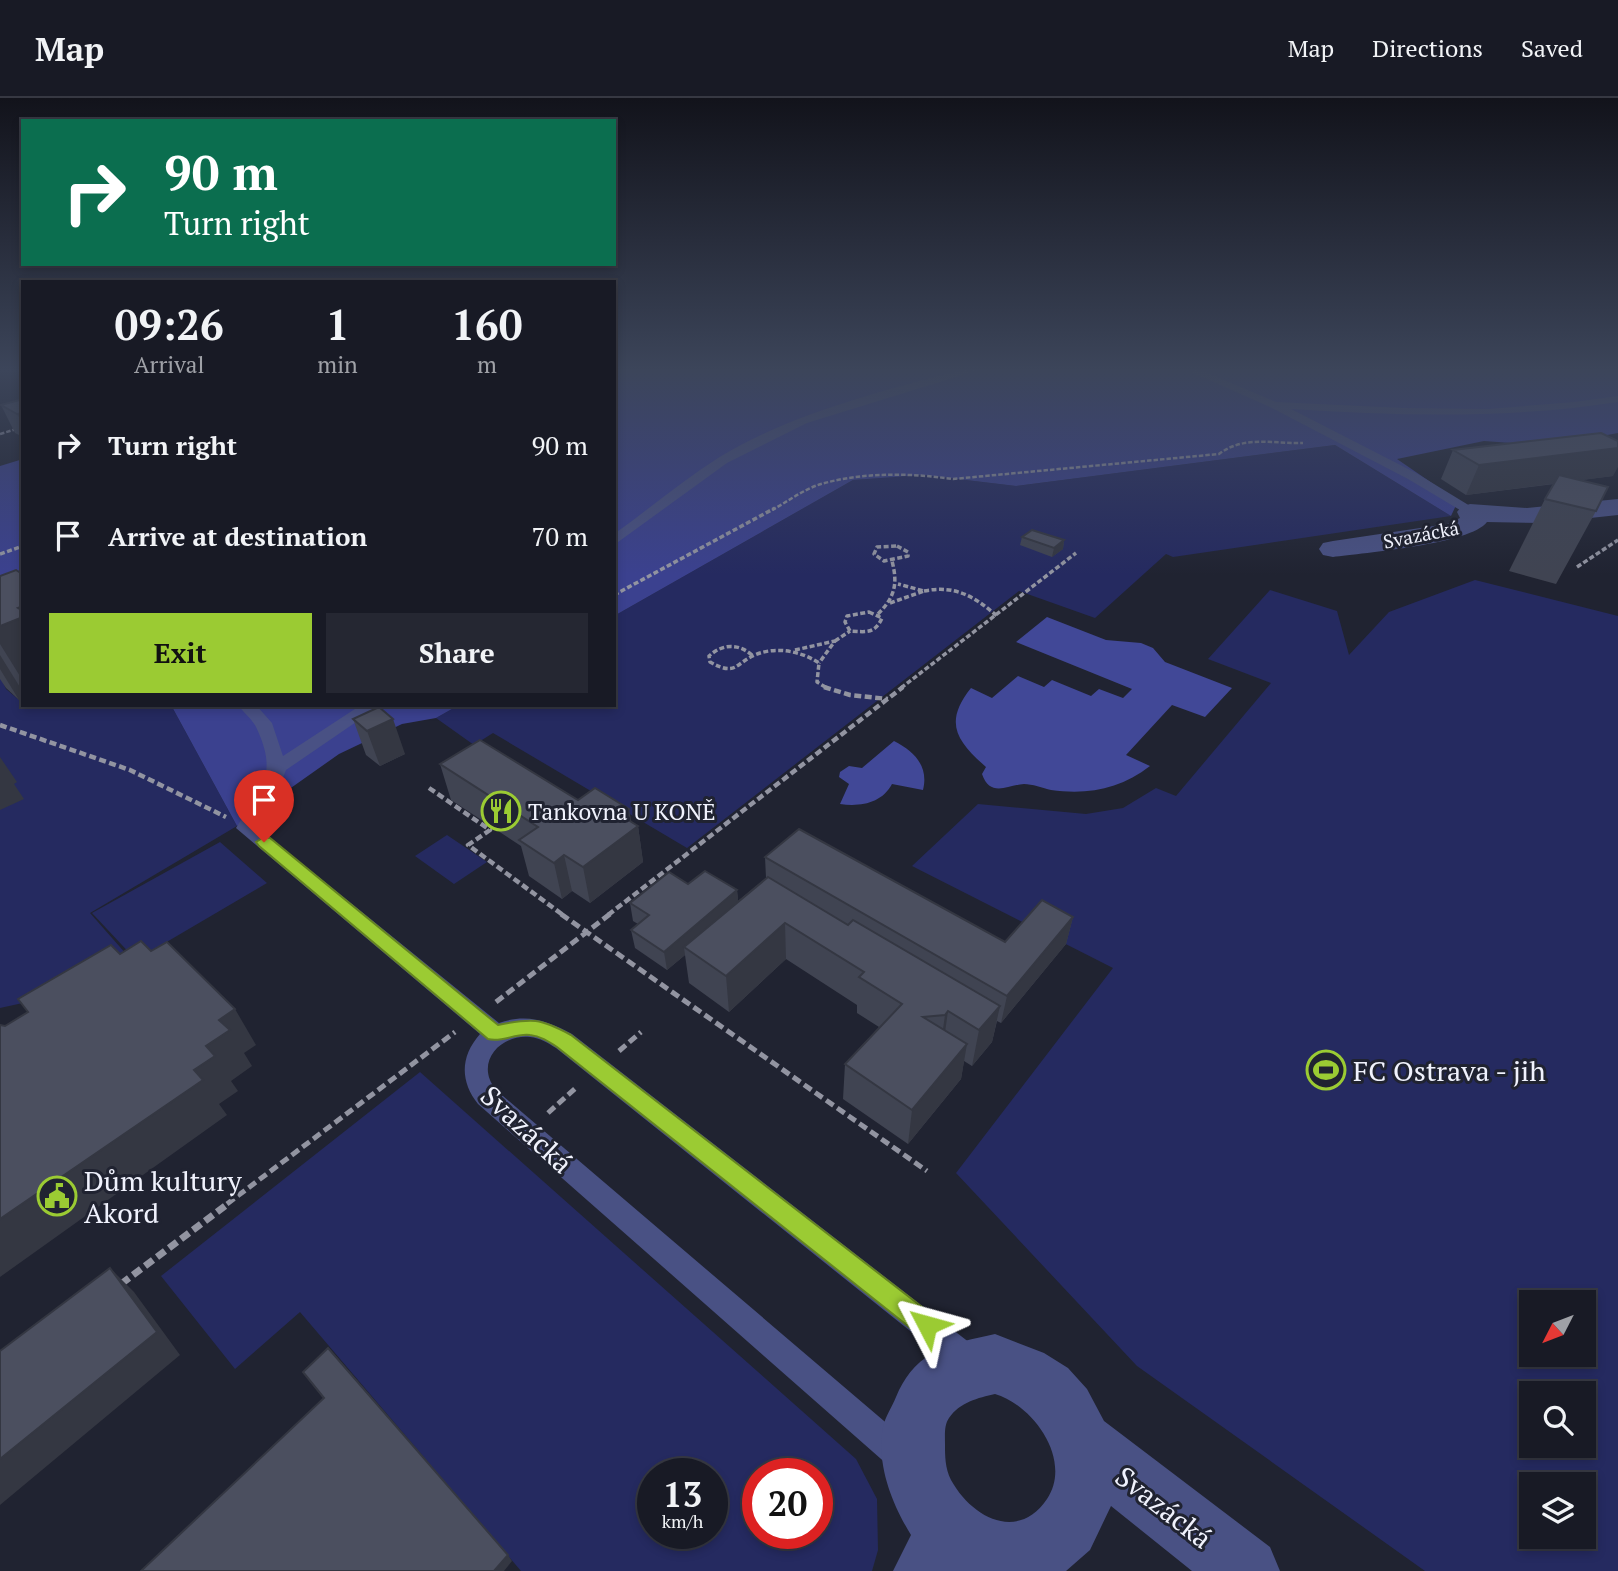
<!DOCTYPE html>
<html lang="en">
<head>
<meta charset="utf-8">
<style>
	:root { --surface:#181a25; --page:#252732; --text:#f1f3f6; --muted:#9fa1a7; --line:#363842; --accent:#9bcb33 }
	body { margin:0; font-family:"PT Serif",serif; background:var(--page); color:var(--text); height:100vh; display:flex; flex-direction:column; font-size:26px; white-space:nowrap }
	* { box-sizing:border-box; margin:0 }
	p { font-size:23px; color:var(--muted) }
	.icon { flex:none; width:38px; height:38px; fill:none; stroke:currentColor; stroke-width:2; stroke-linecap:round; stroke-linejoin:round }
	.map { position:relative; flex:1; overflow:hidden }
	.sheet { position:absolute; left:21px; top:182px; width:595px; height:427px; display:flex; flex-direction:column; background:var(--surface); border-radius:0px; box-shadow:0 4px 10px #0003,0 0 0 2px var(--line) }
	.sheet>* { flex:none }
	.hud { position:absolute; left:21px; top:21px; width:595px; height:147px; border-radius:0px; box-shadow:0 4px 10px #0003,0 0 0 2px var(--line); background:#0b6e4f; color:#fff; overflow:hidden }
	.needle { width:46px; rotate:228deg }
	.fabs { position:absolute; left:1519px; top:1192px; display:grid; gap:14px }
	.fabs a { display:grid; place-items:center; width:77px; height:77px; border-radius:0px; background:var(--surface); box-shadow:0 4px 10px #0003,0 0 0 2px var(--line); font-size:35px }
	.speed { position:absolute; left:637px; top:1360px; display:flex; gap:14px; font-size:35px; font-weight:700; text-align:center }
	.speed>* { display:grid; place-content:center; width:91px; height:91px; border-radius:50%; background:var(--surface); box-shadow:0 4px 10px #0003,0 0 0 2px var(--line); line-height:1 }
	.speed small { font-size:18px; font-weight:400 }
	.speed .limit { border:10px solid #d22; background:#fff; color:#111 }
	.pin { position:absolute; display:grid; place-items:center; width:60px; height:60px; color:#fff; margin:-72px -30px; border-radius:50% 50% 50% 0; rotate:-45deg; box-shadow:0 0 7px #0007 }
	.pin .icon { rotate:45deg }
	.me { position:absolute; width:77px; margin:-38px; rotate:309deg; stroke-linejoin:round; filter:drop-shadow(0 0 5px #0008) }
	.turn { display:flex; align-items:center; gap:24px; height:147px; padding:0 28px; font-size:32px }
	.turn .icon { width:91px; height:91px; stroke-width:2.5 }
	.turn b { display:block; font-size:49px; line-height:60px }
	.eta { display:flex; justify-content:space-evenly; align-items:center; height:119px; text-align:center }
	.eta b { font-size:42px; font-weight:600; line-height:49px }
	.action { display:flex; gap:14px; margin-top:auto; padding:14px 28px }
	.action a { flex:1; height:80px; border-radius:0px; background:var(--accent); color:#111; font-size:28px; font-weight:600; line-height:80px; text-align:center }
	.action a+a { background:var(--page); color:var(--text) }
	ul { padding:0; list-style:none }
	li { display:flex; align-items:center; gap:21px; height:91px; padding:0 28px }
	li div { flex:1 }
	li b { display:block; font-size:26px }
	li em { font-style:normal }
	header { display:flex; align-items:center; gap:42px; box-sizing:border-box; height:98px; padding:0 35px; background:var(--surface); border-bottom:2px solid var(--line) }
	header strong { font-size:33px }
	nav { display:flex; gap:38px; margin-inline-start:auto; font-size:24px }
	.map>svg:first-child { display:block }
</style>
</head>
<body>
<header>
<strong>Map</strong>
<nav><a>Map</a><a>Directions</a><a>Saved</a></nav>
</header>
<div class="map">
<svg width="1618" height="1473" viewBox="0 0 1618 1473">
	<rect width="100%" height="100%" fill="#202331"/>
	<path fill="#252a60" fill-rule="evenodd" d="M 1335,347 L 1451,418 L 1173,459 L 1166,456 L 1095,520 L 1019,493 L 687,750 L 493,635 L 474,647 L 436,620 L 459,607 L 614,607 L 614,518 L 853,382 L 924,377 L 1016,388 Z
		M 1475,482 L 1618,518 L 1618,1473 L 1425,1473 L 1137,1268 L 956,1075 L 1113,870 L 912,768 L 978,706 L 1086,716 L 1123,710 L 1156,690 L 1176,698 L 1271,585 L 1208,561 L 1270,492 L 1337,513 L 1349,557 L 1389,514 ZM 1531,1204 L 1584,1204 L 1584,1256 L 1531,1256 ZM 1531,1295 L 1584,1295 L 1584,1348 L 1531,1348 ZM 1531,1386 L 1584,1386 L 1584,1438 L 1531,1438 Z
		M 0,578 L 6,591 L 19,602 L 23,600 L 23,607 L 39,609 L 44,607 L 171,607 L 237,728 L 90,815 L 127,857 L 64,896 L 0,910 Z
		M 447,737 L 487,764 L 454,786 L 415,758 Z
		M 220,744 L 267,785 L 136,862 L 92,815 Z
		M 420,974 L 856,1361 L 877,1401 L 878,1452 L 872,1473 L 521,1473 L 300,1214 L 235,1271 L 161,1178 ZM 653,1376 L 712,1376 L 712,1435 L 653,1435 ZM 758,1376 L 817,1376 L 817,1435 L 758,1435 Z"/>
	<path fill="#3b418f" d="M 614,271 L 1618,271 L 1618,335 L 1580,342 L 1525,346 L 1484,343 L 1397,361 L 1458,403 L 1451,418 L 1335,347 L 1016,388 L 924,377 L 853,382 L 614,518 Z
		M 23,361 L 23,532 L 0,540 L 0,368 Z
		M 171,607 L 459,607 L 436,620 L 402,626 L 339,656 L 237,728 Z"/>
	<path fill="#414897" d="M 1047,519 L 1106,542 L 1141,545 L 1153,550 L 1165,564 L 1232,590 L 1205,619 L 1172,607 L 1126,657 L 1150,668 C 1121,691 1088,697 1051,692 C 1043,690 1032,686 1024,686 C 1008,687 990,700 982,676 L 986,669 C 957,643 943,625 971,590 L 992,600 L 1018,578 L 1044,589 L 1052,582 L 1091,598 L 1099,591 L 1123,600 L 1132,591 L 1016,544 Z
		M 894,643 C 914,653 929,668 923,692 L 892,686 C 882,705 861,709 840,706 L 849,686 L 839,679 L 840,674 L 849,668 L 862,670 Z"/>
	<g fill="none" stroke-linecap="round" stroke-linejoin="round">
		<path stroke="#9294a1" stroke-width="2.5" stroke-dasharray="4.5 2" stroke-linecap="butt" d="M 0,336 L 23,329
			M 772,412 C 787,404 804,391 821,386 C 863,374 910,375 953,381 L 1219,356 C 1244,337 1274,346 1303,345"/>
		<path stroke="#9294a1" stroke-width="3.5" stroke-dasharray="5 2.5" stroke-linecap="butt" d="M 897,448 L 908,454 L 908,458 L 884,463 L 874,456 L 877,449 Z
			M 0,456 L 23,448
			M 1577,469 L 1618,442
			M 924,493 C 955,487 974,498 997,518
			M 614,497 L 775,410
			M 890,505 L 924,493 L 898,486
			M 869,514 L 882,520 C 875,536 866,534 850,533 L 845,524 L 847,518 Z
			M 878,516 C 895,499 898,486 892,463
			M 835,543 L 850,533
			M 795,552 L 835,543 L 819,565
			M 752,557 C 738,545 722,546 709,558 L 710,564 C 737,579 735,565 755,557 C 775,548 801,553 819,565 L 817,584 L 827,590
			M 901,590 L 1076,455"/>
		<path stroke="#9294a1" stroke-width="4.5" stroke-dasharray="7 3.5" stroke-linecap="butt" d="M 824,589 L 850,597 L 888,601
			M 0,627 L 130,672 L 226,719
			M 429,690 L 490,732 L 468,747 L 563,817
			M 608,817 L 903,589"/>
		<path stroke="#9294a1" stroke-width="5" stroke-dasharray="9 4.5" stroke-linecap="butt" d="M 561,816 L 927,1073
			M 496,904 L 610,816
			M 619,953 L 641,934
			M 548,1015 L 578,988
			M 227,1106 L 455,934"/>
		<path stroke="#9294a1" stroke-width="7" stroke-dasharray="10 5" stroke-linecap="butt" d="M 121,1186 L 229,1105"/>
		<path fill="#495184" fill-rule="evenodd" d="M 965,271 L 982,271 L 807,325 L 727,365 L 614,447 L 614,436 C 649,411 682,383 718,360 C 789,316 885,292 965,271 Z
			M 1184,271 L 1198,271 L 1276,304 L 1404,310 L 1488,311 L 1574,304 L 1618,298 L 1618,304 C 1509,321 1401,318 1291,311 L 1416,375 L 1475,411 L 1475,417 L 1470,418 L 1408,381 L 1270,309 Z
			M 238,607 L 256,607 L 272,625 L 283,658 L 361,607 L 381,607 L 286,672 L 275,700 L 257,729 L 499,925 C 527,915 548,923 572,936 L 979,1252 L 984,1262 L 979,1272 L 969,1277 L 959,1272 L 556,950 C 548,945 540,940 530,939 C 500,936 474,965 496,992 L 911,1346 L 916,1357 L 911,1368 L 900,1373 L 889,1368 L 478,1006 C 460,983 460,959 480,936 L 236,730 C 261,690 279,677 256,629 C 252,621 243,614 238,607 Z"/>
		<path fill="#495184" fill-rule="evenodd" d="M 1618,401 L 1618,417 L 1544,425 L 1487,424 C 1471,446 1363,455 1333,459 L 1323,457 L 1319,451 L 1323,445 L 1333,443 L 1447,426 L 1460,420 L 1457,414 L 1461,409 L 1470,406 L 1527,410 Z
			M 995,1236 L 1044,1255 L 1068,1270 L 1087,1291 L 1104,1323 L 1270,1449 L 1280,1473 L 1192,1473 L 1111,1408 L 1090,1452 L 1066,1473 L 893,1473 L 911,1437 C 892,1406 876,1366 883,1329 C 885,1319 892,1309 896,1299 C 904,1280 914,1266 933,1255 C 951,1244 975,1241 995,1236 ZM 995,1296 C 1033,1307 1073,1362 1047,1401 C 1018,1444 972,1420 951,1382 C 945,1370 945,1358 945,1346 C 945,1337 944,1327 949,1320 C 960,1304 978,1300 995,1296 Z"/>
	</g>
	<path fill="#404452" d="M 23,301 L 23,339 L 15,335 L 1,307 Z
		M 1453,352 L 1613,378 L 1581,382 L 1596,413 L 1556,486 L 1509,473 L 1545,401 L 1554,386 L 1466,397 L 1441,381 Z
		M 1022,439 L 1064,442 L 1063,451 L 1052,459 L 1020,447 Z
		M 23,474 L 23,600 L 19,602 L 6,590 L 0,581 L 0,478 Z
		M 353,621 L 405,656 L 380,668 L 366,657 Z
		M 440,666 L 578,702 L 631,724 L 638,728 L 643,764 L 590,805 L 572,793 L 562,801 L 529,778 L 521,748 L 451,702 Z
		M 765,759 L 1005,844 L 1073,819 L 1066,846 L 1001,925 L 997,923 L 992,944 L 972,968 L 964,963 L 961,981 L 908,1046 L 843,1001 L 845,966 L 879,929 L 857,915 L 857,907 L 786,861 L 729,914 L 689,885 L 685,857 L 667,872 L 635,850 L 631,832 L 638,826 L 633,823 L 630,805 L 688,786 L 737,792 L 738,803 L 766,780 Z"/>
	<path fill="#343742" d="M 23,315 L 23,326 L 17,316 Z
		M 1618,350 L 1618,369 L 1613,378 L 1466,397 L 1479,367 Z
		M 1064,442 L 1063,451 L 1052,459 L 1054,450 Z
		M 23,519 L 23,583 L 0,546 L 0,528 Z
		M 0,557 L 23,594 L 23,600 L 19,602 L 0,571 Z
		M 393,621 L 405,656 L 380,668 L 367,633 Z
		M 0,659 L 17,684 L 14,686 L 24,701 L 0,712 Z
		M 629,711 L 633,732 L 638,728 L 643,764 L 590,805 L 583,769 L 620,717 Z
		M 564,757 L 572,793 L 562,801 L 554,765 Z
		M 737,792 L 739,811 L 684,849 L 685,857 L 667,872 L 664,854 Z
		M 1073,819 L 1066,846 L 1001,925 L 1007,898 Z
		M 785,825 L 786,861 L 729,914 L 726,878 Z
		M 1000,908 L 992,944 L 972,968 L 979,932 Z
		M 235,911 L 256,947 L 244,955 L 252,968 L 231,983 L 238,993 L 219,1006 L 227,1017 L 0,1179 L 0,1121 L 194,972 L 219,922 Z
		M 948,913 L 943,949 L 940,952 L 945,917 Z
		M 967,946 L 961,981 L 908,1046 L 912,1012 Z
		M 110,1170 L 134,1194 L 180,1257 L 0,1407 L 0,1361 Z
		M 508,1457 L 512,1463 L 504,1473 L 494,1473 Z"/>
	<path fill="#4b4f5f" stroke="#343742" stroke-width="2" d="M 23,301 L 23,315 L 17,316 L 1,307 Z
		M 1601,335 L 1618,343 L 1618,350 L 1479,367 L 1453,352 Z
		M 1559,377 L 1608,389 L 1596,413 L 1545,401 Z
		M 1032,432 L 1064,442 L 1054,450 L 1022,439 Z
		M 16,472 L 21,475 L 23,474 L 23,508 L 18,510 L 23,513 L 23,519 L 0,528 L 0,478 Z
		M 379,609 L 393,621 L 367,633 L 353,621 Z
		M 480,642 L 578,702 L 595,690 L 629,711 L 620,717 L 638,728 L 583,769 L 564,757 L 554,765 L 519,742 L 538,729 L 440,666 Z
		M 799,731 L 1005,844 L 1042,802 L 1073,819 L 1007,898 L 765,759 Z
		M 705,773 L 737,792 L 664,854 L 631,832 L 649,817 L 630,805 L 669,774 L 688,786 Z
		M 768,779 L 848,827 L 853,822 L 1000,908 L 979,932 L 948,913 L 945,917 L 923,919 L 967,946 L 912,1012 L 845,966 L 902,906 L 859,879 L 864,874 L 785,825 L 726,878 L 684,849 Z
		M 141,843 L 151,853 L 167,844 L 235,911 L 219,922 L 230,932 L 206,948 L 215,958 L 194,972 L 203,982 L 0,1121 L 0,927 L 5,928 L 28,914 L 18,901 L 111,847 L 120,856 Z
		M 110,1170 L 157,1234 L 0,1361 L 0,1253 Z
		M 328,1250 L 508,1457 L 494,1473 L 141,1473 L 324,1300 L 303,1274 Z"/>
	<linearGradient id="sky" x2="0" y2="1"><stop stop-color="#12131b"/><stop offset="0.57" stop-color="#3c455a"/><stop offset="1" stop-color="#3c455a" stop-opacity="0"/></linearGradient>
	<rect width="1618" height="477" fill="url(#sky)"/>
	<path fill="#9bcb33" stroke="#658421" stroke-width="2" d="M 264,739 L 270,740 L 498,927 C 532,920 540,920 571,937 L 935,1219 L 939,1227 L 935,1236 L 927,1239 L 918,1236 L 557,949 C 548,943 540,938 530,937 C 515,935 502,945 488,941 L 259,748 L 256,744 Z"/>
	<defs>
		<symbol id="restaurant-ring" viewBox="-11 -11 22 22"><circle r="9.5" fill="#202331" stroke="#9bcb33" stroke-width="1.5"/><path d="M-5-6h1v4h1v-4h1v4h1v-4h1v5L-1.5 .5V6h-2V.5L-5-1ZM5-6V6H3V1.5H1.5Q1.5-4 5-6Z" fill="#9bcb33"/></symbol>
		<symbol id="stadium-ring" viewBox="-11 -11 22 22"><circle r="9.5" fill="#202331" stroke="#9bcb33" stroke-width="1.5"/><path d="M0-5a6.5 5 0 1 0 0 10a6.5 5 0 1 0 0-10ZM-3.5-1.8h7v3.6h-7Z" fill="#9bcb33"/></symbol>
		<symbol id="civic-ring" viewBox="-11 -11 22 22"><circle r="9.5" fill="#202331" stroke="#9bcb33" stroke-width="1.5"/><path d="M-.6-6.5H3V-4.5H.6V-3L4-1V1h2V6H-6V1h2V-1L-.6-3ZM-1.2 2.5V6h2.4V2.5Z" fill="#9bcb33"/></symbol>
	</defs>
	<g fill-rule="evenodd">
		<use href="#restaurant-ring" x="479" y="691" width="44" height="44"/>
		<use href="#stadium-ring" x="1304" y="950" width="44" height="44"/>
		<use href="#civic-ring" x="35" y="1076" width="44" height="44"/>
	</g>
	<g text-anchor="middle" dominant-baseline="central" stroke-width="6" stroke-linejoin="round" paint-order="stroke">
		<g font-size="19" fill="#f0f2fd" stroke="#202331">
			<text transform="translate(1421 436) rotate(-11)">Svazácká</text>
		</g>
		<g font-size="23" fill="#f0f2fd" stroke="#202331" text-anchor="start">
			<text x="528" y="713">Tankovna U KONĚ</text>
		</g>
		<g font-size="28" fill="#f0f2fd" stroke="#202331" text-anchor="start">
			<text x="1353" y="972">FC Ostrava - jih</text>
			<text x="84" y="1082">Dům kultury<tspan x="84" dy="32">Akord</tspan></text>
		</g>
		<g font-size="28" fill="#f0f2fd" stroke="#202331">
			<text transform="translate(527 1031) rotate(43)">Svazácká</text>
			<text transform="translate(1164 1409) rotate(38)">Svazácká</text>
		</g>
	</g>
</svg>
<div class="fabs">
<a><svg class="needle" viewBox="-14 -14 28 28"><path d="M0-13l5 13h-10z" fill="#e53935"/><path d="M0 13l5-13h-10z" fill="#9fa1a7"/></svg></a>
<a><svg class="icon" aria-label="search" viewBox="0 0 24 24"><circle cx="10" cy="10" r="6"/><path d="M15 15l6 6"/></svg></a>
<a><svg class="icon" aria-label="layers" viewBox="0 0 24 24"><path d="M12 4l9 5-9 5-9-5zM3 14l9 5 9-5"/></svg></a>
</div>
<div class="speed"><div>13<small>km/h</small></div><div class="limit">20</div></div>
<div class="pin" style="left:264px;top:744px;background:#d93025"><svg class="icon" aria-label="arrive" viewBox="0 0 24 24"><path d="M6 21V4h12l-3 4 3 4H6"/></svg></div>
<svg class="me" style="left:927px;top:1227px" viewBox="-20 -20 40 40"><path d="M0-17L14 15 0 8-14 15z" fill="#9bcb33" stroke="#fff" stroke-width="4"/></svg>
<div class="hud">
<div class="turn"><svg class="icon" aria-label="right" viewBox="0 0 24 24"><path d="M7 20v-9h11M14 6l5 5-5 5"/></svg><div><b>90 m</b>Turn right</div></div>
</div>
<section class="sheet">
<div class="eta">
<div><b>09:26</b><p>Arrival</p></div>
<div><b>1</b><p>min</p></div>
<div><b>160</b><p>m</p></div>
</div>
<ul>
<li><svg class="icon" aria-label="right" viewBox="0 0 24 24"><path d="M7 20v-9h11M14 6l5 5-5 5"/></svg><div><b>Turn right</b></div><em>90 m</em></li>
<li><svg class="icon" aria-label="arrive" viewBox="0 0 24 24"><path d="M6 21V4h12l-3 4 3 4H6"/></svg><div><b>Arrive at destination</b></div><em>70 m</em></li>
</ul>
<div class="action"><a>Exit</a><a>Share</a></div>
</section>
</div>
</body>
</html>
